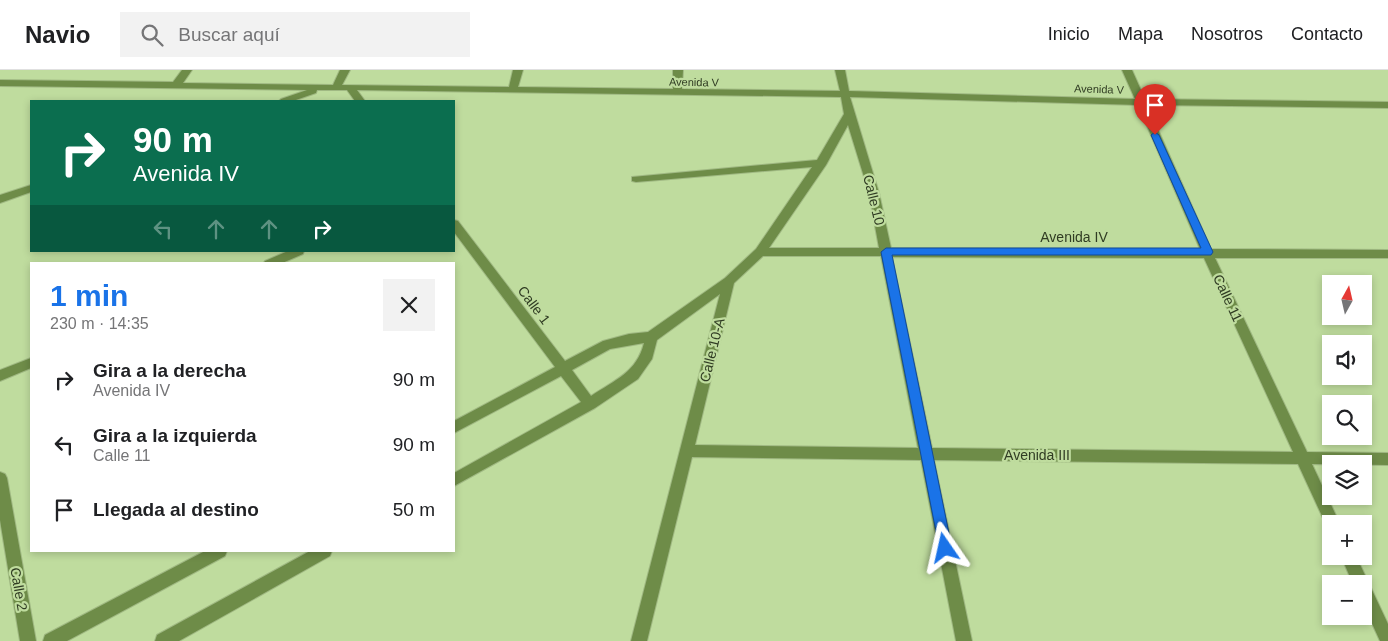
<!DOCTYPE html>
<html lang="es">
<head>
<meta charset="utf-8">
<style>
	:root { --surface:#fff; --page:#f2f2f2; --text:#202124; --muted:#757577; --line:#e0e0e0; --accent:#1a73e8 }
	body { margin:0; font-family:Helvetica,sans-serif; background:var(--page); color:var(--text); height:100vh; display:flex; flex-direction:column; font-size:19px; white-space:nowrap }
	* { box-sizing:border-box; margin:0 }
	p { font-size:16px; color:var(--muted) }
	.icon { flex:none; width:28px; height:28px; fill:none; stroke:currentColor; stroke-width:2; stroke-linecap:round; stroke-linejoin:round }
	.map { position:relative; flex:1; overflow:hidden }
	.drawer { position:absolute; left:30px; top:192px; width:425px; height:290px; display:flex; flex-direction:column; background:var(--surface); border-radius:0px; box-shadow:0 2px 8px #0003 }
	.drawer>* { flex:none }
	.guide { position:absolute; left:30px; top:30px; width:425px; height:152px; border-radius:0px; box-shadow:0 2px 8px #0003; background:#0b6e4f; color:#fff; overflow:hidden }
	.needle { width:32px; rotate:8deg }
	.tools { position:absolute; left:1322px; top:205px; display:grid; gap:10px }
	.tools a { display:grid; place-items:center; width:50px; height:50px; border-radius:0px; background:var(--surface); box-shadow:0 2px 8px #0003; font-size:25px }
	.pin { position:absolute; display:grid; place-items:center; width:42px; height:42px; color:#fff; margin:-51px -21px; border-radius:50% 50% 50% 0; rotate:-45deg; box-shadow:0 0 5px #0007 }
	.pin .icon { rotate:45deg }
	.me { position:absolute; width:55px; margin:-28px; rotate:349deg; stroke-linejoin:round; filter:drop-shadow(0 0 4px #0008) }
	.turn { display:flex; align-items:center; gap:18px; height:105px; padding:0 20px; font-size:22px }
	.turn .icon { width:65px; height:65px; stroke-width:2.5 }
	.turn b { display:block; font-size:35px; line-height:42px }
	.lanes { display:flex; align-items:center; height:48px; padding:0 20px; background:#0003; justify-content:center; gap:25px; direction:ltr }
	.lanes .off { opacity:.35 }
	.round { display:grid; place-items:center; flex:none; width:52px; height:52px; border-radius:0px; background:var(--page) }
	.overview { display:flex; align-items:center; justify-content:space-between; height:85px; padding:0 20px }
	h1 { font-size:30px; font-weight:600; line-height:38px; color:var(--accent) }
	ul { padding:0; list-style:none }
	li { display:flex; align-items:center; gap:15px; height:65px; padding:0 20px }
	li div { flex:1 }
	li b { display:block; font-size:19px }
	li em { font-style:normal }
	header { display:flex; align-items:center; gap:30px; box-sizing:border-box; height:70px; padding:0 25px; background:var(--surface); border-bottom:1px solid var(--line) }
	header strong { font-size:24px }
	nav { display:flex; gap:28px; margin-inline-start:auto; font-size:18px }
	.search { width:350px; height:45px; background:var(--page); display:flex; align-items:center; gap:12px; box-sizing:border-box; padding:0 18px; border-radius:0px; color:var(--muted); font-size:19px }
	.map>svg:first-child { display:block }
</style>
</head>
<body>
<header>
<strong>Navio</strong>
<div class="search"><svg class="icon" aria-label="search" viewBox="0 0 24 24"><circle cx="10" cy="10" r="6"/><path d="M15 15l6 6"/></svg>Buscar aquí</div>
<nav><a>Inicio</a><a>Mapa</a><a>Nosotros</a><a>Contacto</a></nav>
</header>
<div class="map">
<svg width="1388" height="571" viewBox="0 0 1388 571">
	<rect width="100%" height="100%" fill="#bfdc9e"/>
	<g fill="none" stroke-linecap="round" stroke-linejoin="round">
		<defs>
			<path id="minor" d="M 182,0 L 192,0 L 183,13 L 333,15 L 340,0 L 350,0 L 342,15 L 509,17 L 513,0 L 523,0 L 518,17 L 673,19 L 673,0 L 683,0 L 682,19 L 840,21 L 835,0 L 845,0 L 849,21 L 1135,29 L 1122,0 L 1132,0 L 1145,29 L 1388,32 L 1388,38 L 1147,35 L 1211,179 L 1388,180 L 1388,188 L 1215,188 L 1307,382 L 1388,383 L 1388,395 L 1312,394 L 1340,454 L 1331,454 L 1331,460 L 1328,459 L 1298,394 L 934,390 L 972,571 L 956,571 L 921,390 L 692,387 L 647,571 L 631,571 L 720,224 L 657,270 L 652,289 L 638,309 L 595,338 L 454,416 L 454,403 L 581,332 L 561,306 L 454,363 L 454,351 L 555,297 L 454,162 L 454,150 L 458,151 L 565,291 L 603,271 L 629,264 L 648,262 L 725,208 L 756,179 L 812,97 L 636,112 L 632,111 L 632,107 L 817,90 L 844,44 L 841,27 L 357,20 L 365,31 L 355,31 L 347,20 L 317,20 L 316,23 L 293,31 L 279,31 L 281,29 L 307,20 L 0,16 L 0,10 L 173,12 ZM 850,27 L 1138,35 L 1200,179 L 891,178 L 879,123 ZM 848,55 L 869,123 L 879,178 L 769,178 L 826,95 ZM 763,186 L 881,186 L 918,378 L 695,375 L 734,213 ZM 892,187 L 1204,188 L 1293,382 L 932,378 ZM 644,273 C 637,302 615,310 591,326 L 572,300 L 610,279 Z
				M 31,115 L 31,122 L 0,133 L 0,125 Z
				M 288,181 L 304,181 L 303,184 L 280,194 L 263,194 L 265,191 Z
				M 31,288 L 31,298 L 0,311 L 0,300 Z
				M 0,402 L 5,404 L 7,408 L 36,571 L 20,571 L 0,450 Z
				M 205,481 L 227,481 L 225,486 L 67,571 L 43,571 L 45,565 Z
				M 310,481 L 332,481 L 330,486 L 179,571 L 155,571 L 157,565 Z
				M 1341,486 L 1356,486 L 1388,554 L 1388,571 L 1380,571 L 1364,536 L 1364,514 L 1353,514 Z"/>
		</defs>
		<use href="#minor" stroke="#a0b983" stroke-width="2"/>
		<use href="#minor" fill="#6e8c48" fill-rule="evenodd"/>
	</g>
	<path fill="#1a73e8" stroke="#114b97" d="M 1155,62 L 1159,65 L 1213,182 L 1211,185 L 892,185 L 952,478 L 950,482 L 945,484 L 940,482 L 881,182 L 886,178 L 1201,178 L 1151,65 Z"/>
	<g text-anchor="middle" dominant-baseline="central" stroke-width="4.5" stroke-linejoin="round" paint-order="stroke">
		<g font-size="11" fill="#303c23" stroke="#bfdc9e">
			<text transform="translate(694 12) rotate(1)">Avenida V</text>
			<text transform="translate(1099 19) rotate(2)">Avenida V</text>
		</g>
		<g font-size="14" fill="#303c23" stroke="#bfdc9e">
			<text transform="translate(874 130) rotate(76)">Calle 10</text>
			<text x="1074" y="167">Avenida IV</text>
			<text transform="translate(1228 228) rotate(65)">Calle 11</text>
			<text transform="translate(534 235) rotate(53)">Calle 1</text>
			<text transform="translate(712 280) rotate(-76)">Calle 10-A</text>
			<text x="1037" y="385">Avenida III</text>
			<text transform="translate(19 519) rotate(80)">Calle 2</text>
		</g>
	</g>
</svg>
<div class="tools">
<a><svg class="needle" viewBox="-14 -14 28 28"><path d="M0-13l5 13h-10z" fill="#e53935"/><path d="M0 13l5-13h-10z" fill="#757577"/></svg></a>
<a><svg class="icon" aria-label="sound" viewBox="0 0 24 24"><path d="M4 9h4l5-4v14l-5-4H4zM17 9q2 3 0 6"/></svg></a>
<a><svg class="icon" aria-label="search" viewBox="0 0 24 24"><circle cx="10" cy="10" r="6"/><path d="M15 15l6 6"/></svg></a>
<a><svg class="icon" aria-label="layers" viewBox="0 0 24 24"><path d="M12 4l9 5-9 5-9-5zM3 14l9 5 9-5"/></svg></a>
<a>+</a>
<a>−</a>
</div>
<div class="pin" style="left:1155px;top:65px;background:#d93025"><svg class="icon" aria-label="arrive" viewBox="0 0 24 24"><path d="M6 21V4h12l-3 4 3 4H6"/></svg></div>
<svg class="me" style="left:945px;top:478px" viewBox="-20 -20 40 40"><path d="M0-17L14 15 0 8-14 15z" fill="#1a73e8" stroke="#fff" stroke-width="4"/></svg>
<div class="guide">
<div class="turn"><svg class="icon" aria-label="right" viewBox="0 0 24 24"><path d="M7 20v-9h11M14 6l5 5-5 5"/></svg><div><b>90 m</b>Avenida IV</div></div>
<div class="lanes"><svg class="icon off" aria-label="left" viewBox="0 0 24 24"><path d="M17 20v-9H6M10 6l-5 5 5 5"/></svg><svg class="icon off" aria-label="ahead" viewBox="0 0 24 24"><path d="M12 20V5M6 11l6-6 6 6"/></svg><svg class="icon off" aria-label="ahead" viewBox="0 0 24 24"><path d="M12 20V5M6 11l6-6 6 6"/></svg><svg class="icon" aria-label="right" viewBox="0 0 24 24"><path d="M7 20v-9h11M14 6l5 5-5 5"/></svg></div>
</div>
<section class="drawer">
<div class="overview"><div><h1>1 min</h1><p>230 m · 14:35</p></div><a class="round"><svg class="icon" aria-label="close" viewBox="0 0 24 24"><path d="M6 6l12 12M18 6L6 18"/></svg></a></div>
<ul>
<li><svg class="icon" aria-label="right" viewBox="0 0 24 24"><path d="M7 20v-9h11M14 6l5 5-5 5"/></svg><div><b>Gira a la derecha</b><p>Avenida IV</p></div><em>90 m</em></li>
<li><svg class="icon" aria-label="left" viewBox="0 0 24 24"><path d="M17 20v-9H6M10 6l-5 5 5 5"/></svg><div><b>Gira a la izquierda</b><p>Calle 11</p></div><em>90 m</em></li>
<li><svg class="icon" aria-label="arrive" viewBox="0 0 24 24"><path d="M6 21V4h12l-3 4 3 4H6"/></svg><div><b>Llegada al destino</b></div><em>50 m</em></li>
</ul>
</section>
</div>
</body>
</html>
